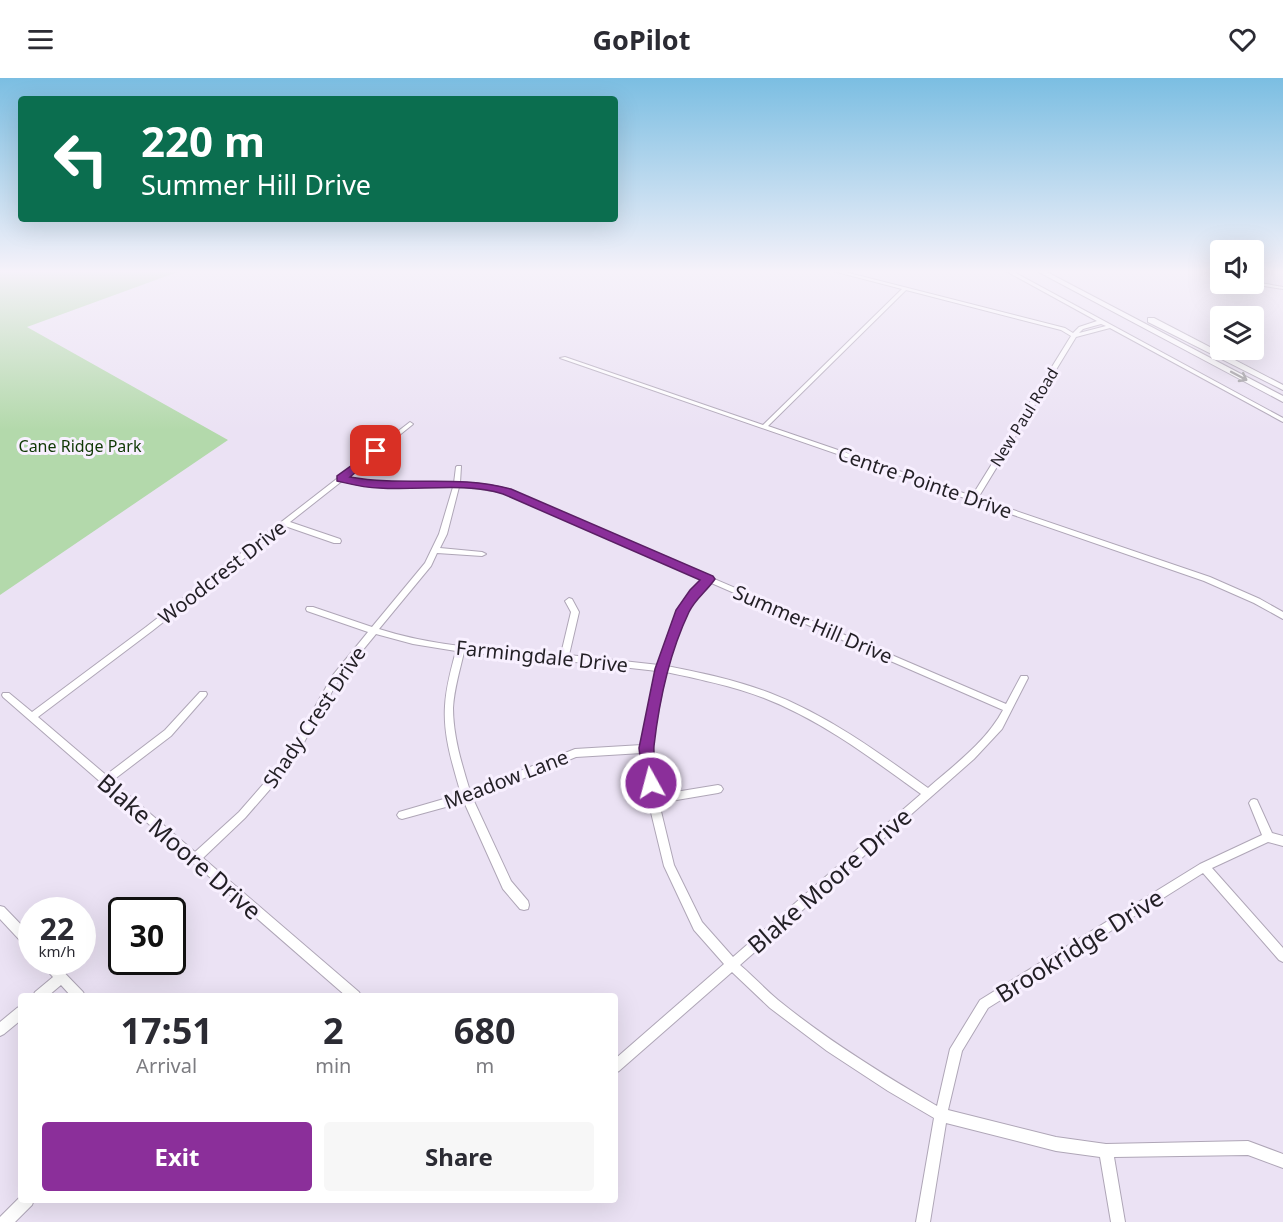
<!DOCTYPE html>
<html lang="en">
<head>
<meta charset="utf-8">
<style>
	:root { --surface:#fff; --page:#f7f7f7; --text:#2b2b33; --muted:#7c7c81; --accent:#8b2f9a }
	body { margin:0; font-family:"Noto Sans",sans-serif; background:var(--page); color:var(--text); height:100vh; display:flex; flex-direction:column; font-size:22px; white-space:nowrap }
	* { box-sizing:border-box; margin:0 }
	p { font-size:20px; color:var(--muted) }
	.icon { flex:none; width:33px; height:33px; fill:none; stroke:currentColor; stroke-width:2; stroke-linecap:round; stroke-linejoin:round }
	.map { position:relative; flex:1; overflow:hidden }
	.details { position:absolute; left:18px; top:915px; width:600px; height:210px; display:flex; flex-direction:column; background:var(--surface); border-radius:6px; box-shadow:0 6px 24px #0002 }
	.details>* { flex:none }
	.top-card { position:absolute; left:18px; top:18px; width:600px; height:126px; border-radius:6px; box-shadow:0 6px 24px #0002; background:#0b6e4f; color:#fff; overflow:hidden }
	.controls { position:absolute; left:1210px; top:162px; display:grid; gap:12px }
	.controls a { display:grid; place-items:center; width:54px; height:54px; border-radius:6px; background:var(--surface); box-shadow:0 6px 24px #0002; font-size:30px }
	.speed { position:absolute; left:18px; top:819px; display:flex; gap:12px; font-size:30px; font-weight:700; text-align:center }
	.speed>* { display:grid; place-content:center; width:78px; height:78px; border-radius:50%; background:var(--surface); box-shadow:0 6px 24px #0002; line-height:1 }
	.speed small { font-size:15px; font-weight:400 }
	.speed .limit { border:3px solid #111; border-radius:9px; background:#fff; color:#111 }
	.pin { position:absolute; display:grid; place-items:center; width:51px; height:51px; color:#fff; margin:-26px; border-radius:12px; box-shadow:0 3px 9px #0006 }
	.me { position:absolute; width:66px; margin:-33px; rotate:353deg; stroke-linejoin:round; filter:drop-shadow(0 0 4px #0008) }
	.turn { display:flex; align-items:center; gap:21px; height:126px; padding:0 24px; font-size:27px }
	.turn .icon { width:78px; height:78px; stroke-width:2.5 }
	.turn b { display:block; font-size:42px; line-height:51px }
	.eta { display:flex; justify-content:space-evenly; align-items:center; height:102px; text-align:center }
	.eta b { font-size:36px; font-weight:700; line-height:42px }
	.action { display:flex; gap:12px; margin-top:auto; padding:12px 24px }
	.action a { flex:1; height:69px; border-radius:6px; background:var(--accent); color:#fff; font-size:24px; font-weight:700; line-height:69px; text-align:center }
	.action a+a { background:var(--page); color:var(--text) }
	header { display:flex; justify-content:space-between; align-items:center; height:78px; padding:0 24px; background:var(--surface); font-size:27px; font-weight:700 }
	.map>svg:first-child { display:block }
</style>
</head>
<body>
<header><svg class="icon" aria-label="menu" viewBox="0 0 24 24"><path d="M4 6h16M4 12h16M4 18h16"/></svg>GoPilot<svg class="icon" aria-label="heart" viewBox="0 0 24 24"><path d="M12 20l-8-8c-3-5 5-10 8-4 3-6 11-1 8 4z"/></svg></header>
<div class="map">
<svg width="1283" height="1144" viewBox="0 0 1283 1144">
	<rect width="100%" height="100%" fill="#ebe2f4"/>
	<path fill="#b3d9ab" d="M 0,192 L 183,192 L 27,249 L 228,362 L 0,517 Z"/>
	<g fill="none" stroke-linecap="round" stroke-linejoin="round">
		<defs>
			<path id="minor" d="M 829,192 L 837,192 L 1065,250 L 1073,255 L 1079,249 L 1097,243 L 1004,192 L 1010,192 L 1283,340 L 1283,344 L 1281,343 L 1110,250 L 1076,259 L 978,420 L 1210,499 L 1260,521 L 1283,534 L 1283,541 L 1254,525 L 1204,503 L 560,280 L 565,279 L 763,347 L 902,211 ZM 906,212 L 1061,252 L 1071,258 L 972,418 L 768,348 ZM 1101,246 L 1106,248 L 1079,255 L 1083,251 Z
				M 1201,192 L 1209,192 L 1221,196 L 1221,198 Z
				M 1254,204 L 1283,209 L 1283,211 L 1252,206 L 1254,206 Z
				M 410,344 L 413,346 L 412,347 L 346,400 L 394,406 L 454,405 L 456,389 L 457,388 L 461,388 L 460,405 L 480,407 L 509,413 L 1006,626 L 1021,598 L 1027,598 L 1028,600 L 1002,651 L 974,681 L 740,887 C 753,898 765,911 778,922 C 827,962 882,996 937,1028 L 950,971 L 980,922 L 1200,786 L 1262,757 L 1249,725 L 1251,722 L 1254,721 L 1257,722 L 1272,755 L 1283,758 L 1283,768 L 1268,764 L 1212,790 L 1283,870 L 1283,884 L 1279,882 L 1203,795 L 988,930 L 962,973 L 948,1032 L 1056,1059 L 1106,1066 L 1248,1063 L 1283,1076 L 1283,1090 L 1248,1077 L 1114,1079 L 1125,1144 L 1111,1144 L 1100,1079 L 1056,1073 L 946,1045 L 930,1144 L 916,1144 L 934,1040 L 888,1013 L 827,973 L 770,930 L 732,894 L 619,993 L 615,995 L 615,981 L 724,886 L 694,852 L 664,788 L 648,722 L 642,675 L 576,679 L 473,721 L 511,803 L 528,823 L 529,827 L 528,831 L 524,832 L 520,831 L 503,811 L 464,724 L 402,741 L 399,740 L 397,737 L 399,734 L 461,716 C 453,688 443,658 445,628 C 446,609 451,591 456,573 L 413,566 L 376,556 L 339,601 L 292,686 L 245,740 L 203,780 L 359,914 L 361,918 L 346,918 L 3,619 L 2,617 L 3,615 L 9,615 L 32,634 L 146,549 ZM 342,403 L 386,409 L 453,409 L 439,456 L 425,485 L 372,549 L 313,529 L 307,529 L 306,531 L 307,533 L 368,554 L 333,597 L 286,680 L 239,734 L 195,774 L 112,703 L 171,658 L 206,618 L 207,616 L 206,614 L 200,614 L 165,652 L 106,697 L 38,639 L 152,553 L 285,448 L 334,465 L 340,465 L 341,463 L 340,461 L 290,444 ZM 459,409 L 480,411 L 505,415 L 703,502 C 677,528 671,553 659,587 L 569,577 L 579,534 L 572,521 L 569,520 L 565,523 L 571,534 L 561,576 C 501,572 438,570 379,551 L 431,488 L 437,475 L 482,478 L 486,476 L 482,474 L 440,470 L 447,456 ZM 709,504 L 1003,632 C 986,664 954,687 928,710 C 878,674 827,637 770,615 C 736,602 702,595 667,588 L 687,532 L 697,517 ZM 464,574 L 586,585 L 657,593 L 642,667 L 575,671 L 470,713 C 462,687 453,658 453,630 C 454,611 460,592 464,574 ZM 666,594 C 699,601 732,608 764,620 C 821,642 871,680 921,716 L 733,879 L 702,844 L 674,787 L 659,725 L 718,715 L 721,714 L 723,711 L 721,708 L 718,707 L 657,717 L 651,671 Z
				M 0,828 L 4,829 L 32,858 L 32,872 L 28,871 L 0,841 Z
				M 41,884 L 54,884 L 83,914 L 85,918 L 71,918 L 61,907 L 48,918 L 33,918 L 35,914 L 53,899 L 43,888 Z
				M 21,928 L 21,942 L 4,956 L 0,958 L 0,944 L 17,930 Z
				M 21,1118 L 21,1122 L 34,1122 L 32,1127 L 15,1144 L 0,1144 L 0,1139 Z"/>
			<path id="highway" d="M 1035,192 L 1043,192 L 1283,318 L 1283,324 Z
				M 1148,240 L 1154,240 L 1283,307 L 1283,312 L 1148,244 Z"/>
		</defs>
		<use href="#minor" stroke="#afa6b7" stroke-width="2"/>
		<use href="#highway" stroke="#afa6b7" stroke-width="2"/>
		<use href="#minor" fill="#fff" fill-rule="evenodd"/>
		<use href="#highway" fill="#fff" fill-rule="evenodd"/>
	</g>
	<defs><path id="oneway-shaft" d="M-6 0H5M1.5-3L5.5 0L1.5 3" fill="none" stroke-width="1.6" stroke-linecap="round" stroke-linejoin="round" transform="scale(1.5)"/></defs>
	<use stroke="#9c9a9d" href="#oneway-shaft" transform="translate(1239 298) rotate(28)"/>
	<linearGradient id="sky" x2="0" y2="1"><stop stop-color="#7bbee2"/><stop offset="0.55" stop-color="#f6f2fa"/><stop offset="1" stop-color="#f6f2fa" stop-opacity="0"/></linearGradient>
	<rect width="1283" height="352" fill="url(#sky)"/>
	<path fill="#8b2f9a" stroke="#5a1f64" stroke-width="1.5" d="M 376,370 L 381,373 L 379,375 L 350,399 C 404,409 458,396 511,411 L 713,498 L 715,501 C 707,513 695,521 689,534 C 670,574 659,624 654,668 C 653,680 657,693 659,705 L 656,710 L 651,712 L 645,710 L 643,705 L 639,670 L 655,591 L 676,532 L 690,512 L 700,502 L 503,416 C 463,404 420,413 379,410 C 365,410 350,406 337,403 L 337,398 Z"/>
	<g text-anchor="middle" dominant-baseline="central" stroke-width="6" stroke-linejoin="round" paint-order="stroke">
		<g font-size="16" fill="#221f25" stroke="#f8f0ff">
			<text transform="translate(1024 339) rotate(-58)">New Paul Road</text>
		</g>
		<g font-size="16" fill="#0f3804" stroke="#f8f0ff">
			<text x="80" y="368">Cane Ridge Park</text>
		</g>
		<g font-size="20" fill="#221f25" stroke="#f8f0ff">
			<text transform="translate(925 404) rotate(19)">Centre Pointe Drive</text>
			<text transform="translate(222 494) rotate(-38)">Woodcrest Drive</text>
			<text transform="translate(813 546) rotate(23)">Summer Hill Drive</text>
			<text transform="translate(542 578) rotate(6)">Farmingdale Drive</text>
			<text transform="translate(314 639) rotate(-56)">Shady Crest Drive</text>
			<text transform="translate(506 701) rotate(-21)">Meadow Lane</text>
		</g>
		<g font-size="24" fill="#221f25" stroke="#f8f0ff">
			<text transform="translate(180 768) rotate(41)">Blake Moore Drive</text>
			<text transform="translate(829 802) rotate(-41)">Blake Moore Drive</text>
			<text transform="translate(1079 867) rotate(-32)">Brookridge Drive</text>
		</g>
	</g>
</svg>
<div class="controls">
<a><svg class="icon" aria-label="sound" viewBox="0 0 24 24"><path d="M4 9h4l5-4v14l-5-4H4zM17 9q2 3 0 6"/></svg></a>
<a><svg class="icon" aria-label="layers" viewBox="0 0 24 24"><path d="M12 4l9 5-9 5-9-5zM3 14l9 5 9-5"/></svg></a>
</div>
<div class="speed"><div>22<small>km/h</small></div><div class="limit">30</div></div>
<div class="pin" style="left:376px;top:373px;background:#d93025"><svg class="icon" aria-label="arrive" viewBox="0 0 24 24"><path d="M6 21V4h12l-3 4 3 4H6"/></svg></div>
<svg class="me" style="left:651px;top:705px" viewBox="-20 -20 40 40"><circle r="17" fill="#8b2f9a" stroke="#fff" stroke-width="3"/><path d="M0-11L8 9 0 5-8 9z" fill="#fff"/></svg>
<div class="top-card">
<div class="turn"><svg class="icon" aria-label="left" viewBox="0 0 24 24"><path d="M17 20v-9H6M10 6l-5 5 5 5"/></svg><div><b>220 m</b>Summer Hill Drive</div></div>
</div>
<section class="details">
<div class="eta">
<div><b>17:51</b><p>Arrival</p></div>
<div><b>2</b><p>min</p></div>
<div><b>680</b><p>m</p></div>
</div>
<div class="action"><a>Exit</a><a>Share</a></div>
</section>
</div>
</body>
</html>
